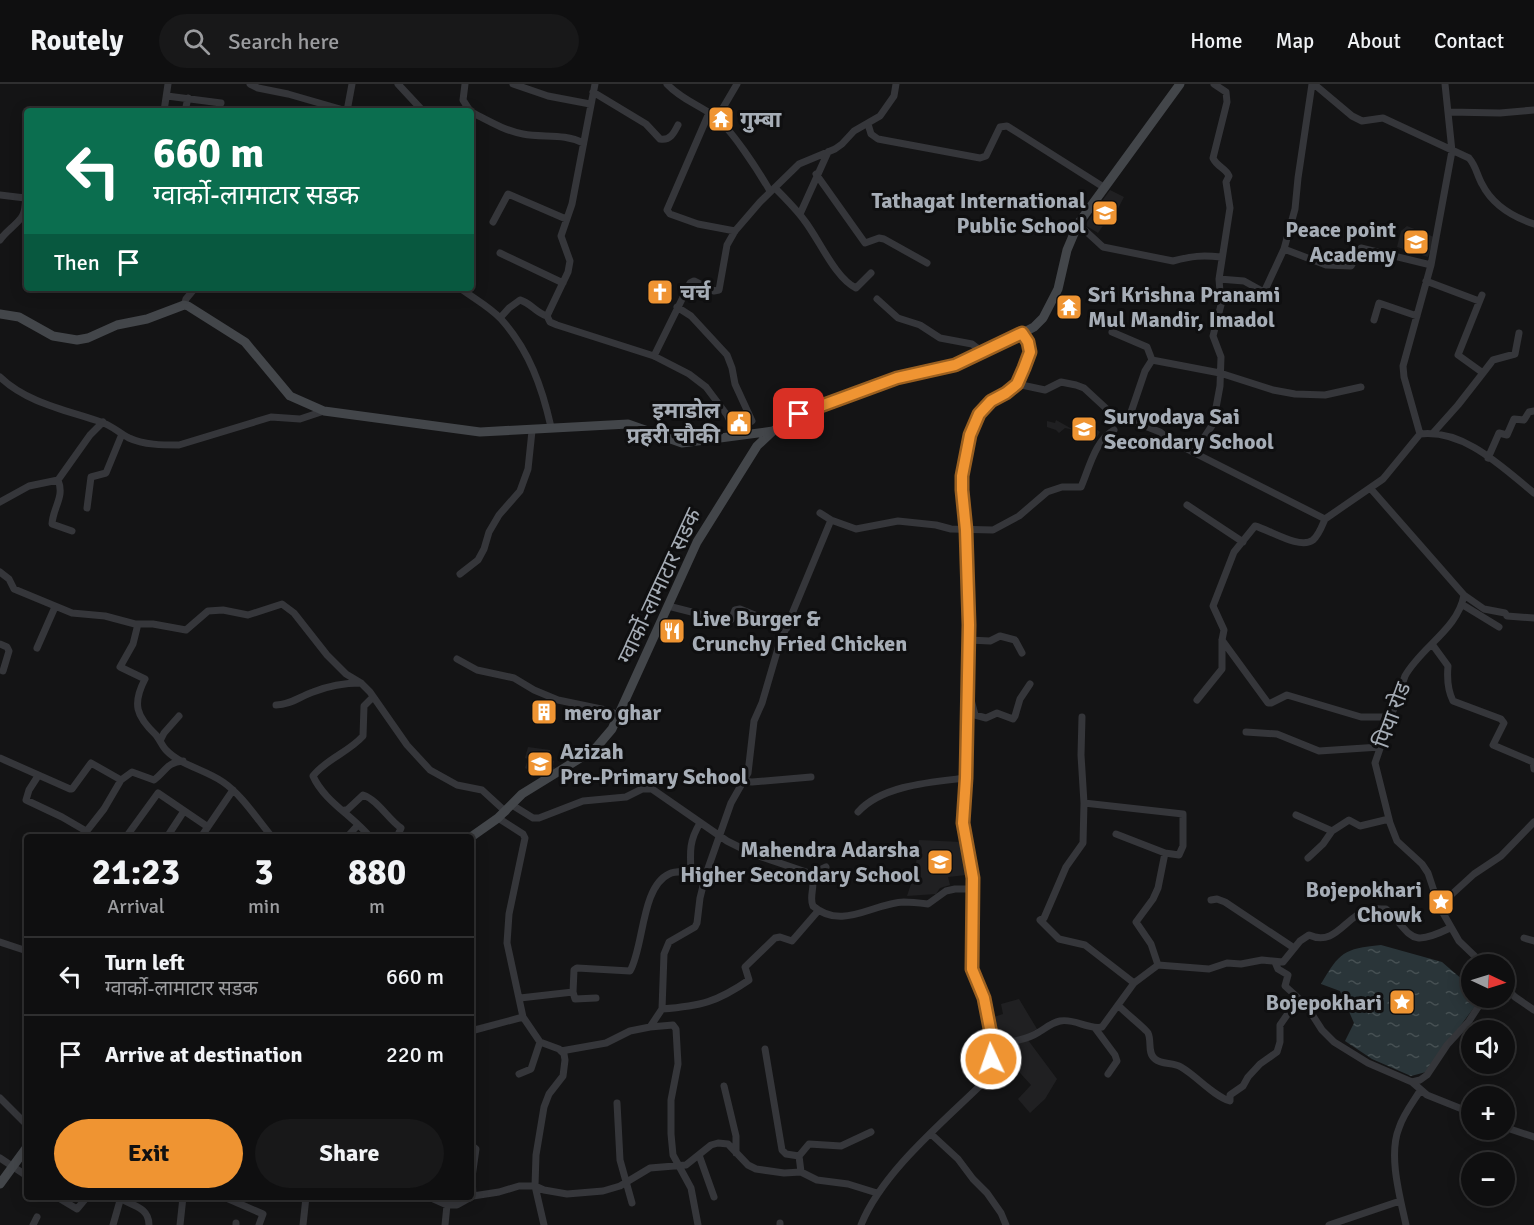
<!DOCTYPE html>
<html lang="en">
<head>
<meta charset="utf-8">
<style>
	:root { --surface:#0f0f10; --page:#181819; --text:#f1f3f6; --muted:#9b9c9f; --line:#2f2f30; --accent:#ef9432 }
	body { margin:0; font-family:Signika,"Noto Sans Devanagari",sans-serif; background:var(--page); color:var(--text); height:100vh; display:flex; flex-direction:column; font-size:22px; white-space:nowrap }
	* { box-sizing:border-box; margin:0 }
	p { font-size:20px; color:var(--muted) }
	.icon { flex:none; width:33px; height:33px; fill:none; stroke:currentColor; stroke-width:2; stroke-linecap:round; stroke-linejoin:round }
	.map { position:relative; flex:1; overflow:hidden }
	.panel { position:absolute; left:24px; top:750px; width:450px; height:366px; display:flex; flex-direction:column; background:var(--surface); border-radius:6px; box-shadow:0 3px 15px #0003,0 0 0 2px var(--line) }
	.panel>* { flex:none }
	.hud { position:absolute; left:24px; top:24px; width:450px; height:183px; border-radius:6px; box-shadow:0 3px 15px #0003,0 0 0 2px var(--line); background:#0b6e4f; color:#fff; overflow:hidden }
	.needle { width:39px; rotate:94deg }
	.tools { position:absolute; left:1461px; top:870px; display:grid; gap:12px }
	.tools a { display:grid; place-items:center; width:54px; height:54px; border-radius:50%; background:var(--surface); box-shadow:0 3px 15px #0003,0 0 0 2px var(--line); font-size:30px }
	.pin { position:absolute; display:grid; place-items:center; width:51px; height:51px; color:#fff; margin:-26px; border-radius:12px; box-shadow:0 3px 9px #0006 }
	.me { position:absolute; width:66px; margin:-33px; rotate:357deg; stroke-linejoin:round; filter:drop-shadow(0 0 4px #0008) }
	.turn { display:flex; align-items:center; gap:21px; height:126px; padding:0 30px; font-size:27px }
	.turn .icon { width:78px; height:78px; stroke-width:2.5 }
	.turn b { display:block; font-size:42px; line-height:51px }
	.then { display:flex; align-items:center; height:57px; padding:0 30px; background:#0003; gap:12px; font-size:22px }
	.eta { display:flex; justify-content:space-evenly; align-items:center; height:102px; text-align:center }
	.eta b { font-size:36px; font-weight:800; line-height:42px }
	.action { display:flex; gap:12px; margin-top:auto; padding:12px 30px }
	.action a { flex:1; height:69px; border-radius:36px; background:var(--accent); color:#111; font-size:24px; font-weight:800; line-height:69px; text-align:center }
	.action a+a { background:var(--page); color:var(--text) }
	ul { padding:0; list-style:none }
	li { display:flex; align-items:center; gap:18px; height:78px; padding:0 30px; border-top:2px solid var(--line) }
	li div { flex:1 }
	li b { display:block; font-size:22px }
	li em { font-style:normal }
	header { display:flex; align-items:center; gap:36px; box-sizing:border-box; height:84px; padding:0 30px; background:var(--surface); border-bottom:2px solid var(--line) }
	header strong { font-size:28px }
	nav { display:flex; gap:33px; margin-inline-start:auto; font-size:21px }
	.search { width:420px; height:54px; background:var(--page); display:flex; align-items:center; gap:15px; box-sizing:border-box; padding:0 21px; border-radius:33px; color:var(--muted); font-size:22px }
	.map>svg:first-child { display:block }
</style>
</head>
<body>
<header>
<strong>Routely</strong>
<div class="search"><svg class="icon" aria-label="search" viewBox="0 0 24 24"><circle cx="10" cy="10" r="6"/><path d="M15 15l6 6"/></svg>Search here</div>
<nav><a>Home</a><a>Map</a><a>About</a><a>Contact</a></nav>
</header>
<div class="map">
<svg width="1534" height="1141" viewBox="0 0 1534 1141">
	<defs>
		<pattern id="water-ripples" width="26" height="14" patternUnits="userSpaceOnUse" patternTransform="scale(1.5)"><rect width="26" height="14" fill="#2a3539"/><path d="M2 4q2-2 4 0t4 0M15 11q2-2 4 0t4 0" fill="none" stroke="#465053"/></pattern>
	</defs>
	<rect width="100%" height="100%" fill="#141415"/>
	<path fill="#202022" d="M 1110,106 L 1124,113 L 1113,134 L 1109,133 L 1098,149 L 1085,141 Z
		M 1407,142 L 1434,153 L 1428,173 L 1397,163 L 1401,147 Z
		M 1079,333 L 1100,348 L 1094,358 L 1070,345 L 1065,344 L 1059,349 L 1056,346 L 1047,343 L 1047,337 L 1055,339 L 1056,336 L 1072,345 Z
		M 528,663 L 550,666 L 550,676 L 554,677 L 553,683 L 555,684 L 544,694 L 525,684 L 528,675 L 525,674 Z
		M 919,756 L 961,758 L 966,791 L 948,793 L 950,801 L 940,804 L 936,810 L 907,812 L 915,788 Z
		M 1019,915 L 1037,945 L 1025,952 L 995,957 L 988,935 L 1003,930 L 1001,920 Z
		M 1028,956 L 1057,995 L 1045,1015 L 1030,1029 L 1018,1015 L 1031,1001 L 1012,980 L 997,979 L 1000,962 Z"/>
	<path fill="url(#water-ripples)" d="M 1381,861 L 1442,878 L 1471,903 L 1472,914 L 1481,914 L 1426,988 L 1411,992 L 1372,975 L 1345,957 L 1354,939 L 1340,907 L 1321,900 C 1340,868 1343,865 1381,861 Z"/>
	<g fill="none" stroke-linecap="round" stroke-linejoin="round">
		<path stroke="#35363a" stroke-width="7" d="M 250,0 L 258,4 L 288,10 L 347,27
			M 398,0 L 423,27
			M 465,0 L 463,16 L 470,27
			M 513,0 L 548,12 L 590,20
			M 595,0 L 572,120 L 561,152 L 570,177 L 568,188 L 547,232 L 550,238 L 557,241 L 654,272 L 689,290 L 706,303 L 727,331 L 737,351
			M 667,0 C 681,15 697,20 714,32 C 731,44 759,88 770,107
			M 1314,0 L 1352,32 L 1362,37 L 1383,34 L 1469,74 C 1476,82 1477,91 1482,100 C 1492,120 1513,133 1534,140
			M 593,8 L 646,40 L 660,55 C 670,57 674,49 678,41
			M 167,12 L 221,19
			M 164,27 L 168,0
			M 185,27 L 188,14
			M 347,27 L 352,0
			M 471,28 C 487,36 505,47 523,50 C 543,54 564,49 583,59
			M 1449,28 L 1500,29 L 1534,26
			M 709,29 L 667,126 L 670,130 L 698,140 L 735,147
			M 717,34 L 737,0
			M 868,40 L 871,50 L 878,55 L 980,74 L 986,72 L 1000,43 L 1007,42 L 1105,104
			M 816,90 L 865,159 L 879,154 L 884,155 L 927,179
			M 775,104 C 785,114 796,125 804,136 C 819,155 835,194 856,204 L 871,189
			M 0,111 L 25,114
			M 800,130 L 828,68
			M 493,138 L 508,110 L 566,135
			M 1078,140 L 1103,163 L 1173,177 C 1193,172 1201,171 1221,173
			M 0,156 C 6,147 15,142 21,134 C 27,127 24,118 27,110
			M 1284,165 L 1326,181 L 1351,182 L 1361,164 L 1431,181
			M 500,169 L 563,199
			M 1219,195 L 1244,197 L 1262,207 L 1265,206 L 1284,165 L 1295,125 L 1298,94 L 1312,0
			M 1426,197 L 1479,217
			M 460,204 C 473,214 490,223 501,235 C 529,266 542,303 551,343
			M 877,215 L 898,234 L 920,241 L 940,254 L 972,260 L 984,269
			M 184,221 L 186,215 L 195,204
			M 677,223 L 691,232 L 727,271 L 732,284 L 735,300 L 752,337 L 735,345
			M 500,234 L 509,224 L 520,216 C 531,219 536,229 547,232
			M 1374,236 L 1379,219 L 1417,232
			M 1112,248 L 1147,263 L 1152,276
			M 654,272 L 690,199 L 694,197 L 714,207 L 719,206 L 727,161 L 735,147 L 760,118 L 799,80 L 835,65 L 842,60 L 854,47 L 880,32 L 894,12 L 896,0
			M 1152,276 L 1220,289 L 1273,306 L 1295,310 L 1325,311 L 1361,303
			M 1483,289 L 1493,276 L 1515,270 L 1519,249
			M 0,293 C 27,319 66,326 101,338 C 111,341 119,349 129,354 C 144,361 163,361 179,361 L 271,333 L 300,335 L 324,327
			M 1017,300 L 1045,306 L 1061,298 L 1076,301 L 1084,304 L 1110,328 L 1160,348 L 1171,357 L 1325,435 L 1383,395 L 1420,350 C 1464,345 1502,383 1534,409
			M 1128,337 L 1145,287 L 1152,276
			M 1433,349 L 1458,321 L 1483,289 L 1458,271 L 1482,211
			M 1420,350 L 1404,293 L 1403,282 L 1431,181 L 1452,67 L 1445,0
			M 1194,369 L 1213,340 L 1220,302 L 1221,273 L 1213,252 L 1221,221 L 1219,195 L 1230,124 L 1226,98 L 1229,92 C 1226,84 1217,83 1213,74 L 1227,18 L 1226,8 L 1214,0
			M 1488,374 L 1499,349 L 1507,351 L 1514,335 L 1524,336 L 1529,328 L 1534,327
			M 58,396 C 65,413 53,423 52,440 L 72,447
			M 1371,405 L 1464,511 C 1458,545 1421,563 1405,592 L 1375,679 L 1390,739 L 1397,757 L 1422,780 L 1428,789 L 1439,822 L 1459,857 L 1483,880
			M 0,418 L 29,402 L 58,396 L 90,351 L 103,338
			M 1187,421 L 1243,458
			M 87,424 L 91,393 L 106,389 L 122,350
			M 820,429 L 831,436 L 856,445 L 898,437 L 936,441 L 951,445 L 993,446 L 1019,432 L 1047,408 L 1062,403 L 1081,403 C 1089,385 1095,356 1114,346
			M 0,488 L 9,495 L 14,505 L 72,529 L 105,532 L 135,540 L 153,540 L 186,546 L 208,527 L 223,526 L 248,531 L 282,520 L 294,529 L 327,571 L 346,590 L 361,599 L 370,608 L 407,661 L 430,686 L 457,701 L 482,706 L 506,728
			M 460,490 L 478,476 L 484,465 L 489,448 L 499,431 L 520,407 L 528,385 L 532,347
			M 1464,511 L 1484,525 L 1505,529 L 1507,532 L 1534,534
			M 1463,521 L 1499,543
			M 668,522 L 727,537 L 731,536 L 735,526 L 740,525 L 787,544
			M 138,540 L 133,560 L 120,583 L 145,595 C 132,620 136,632 156,651 C 160,656 162,662 166,666 C 180,681 206,686 223,698 C 242,711 257,735 272,753
			M 969,556 L 990,557 L 1000,552 L 1015,556 L 1022,569
			M 1222,556 L 1268,619 L 1271,619 L 1287,611 L 1361,633 L 1391,633
			M 0,560 L 7,563 L 9,567 L 3,587
			M 1432,560 L 1448,582 C 1447,593 1448,607 1453,617 L 1501,635 L 1504,639 L 1493,661 L 1533,678 L 1534,685
			M 37,564 L 55,523
			M 457,575 L 477,586 L 514,594 L 534,606 L 558,616 L 606,626 L 619,631
			M 969,608 L 975,631 L 986,634 L 997,629 L 1013,635 L 1015,632 L 1020,615 L 1030,600
			M 1197,616 L 1222,585 L 1222,556 L 1224,546 L 1213,522 L 1234,468 L 1255,442 C 1270,446 1300,466 1313,456 C 1319,451 1322,442 1325,435
			M 276,621 C 290,621 299,613 313,608 C 328,602 344,599 361,599
			M 1082,633 L 1081,671 L 1084,719 L 1083,759 L 1066,783 L 1044,834 L 1040,836 L 1059,855 L 1085,861 L 1134,899
			M 1246,648 L 1277,650 L 1319,667 L 1380,663
			M 160,657 L 164,649 L 179,632
			M 0,674 L 70,705 L 72,705 L 91,679 L 121,696
			M 38,692 L 29,706 L 26,716 L 62,733 L 86,747
			M 742,697 L 752,698 L 811,693
			M 1084,719 L 1183,730 L 1183,762 L 1179,771 L 1165,769 L 1116,750
			M 512,721 L 533,734 L 539,734 L 583,717 L 626,713 L 642,705 L 652,705 L 727,757 L 753,770 L 809,789 C 818,800 808,811 813,822 C 842,847 873,819 904,818 C 912,818 920,819 928,820 L 946,807 L 955,805 L 973,805
			M 345,726 L 347,726 L 363,711 C 378,716 388,735 401,744 L 397,753
			M 858,728 C 882,701 932,698 966,694
			M 1296,731 L 1332,747
			M 498,734 L 523,750 L 525,754 L 509,830 L 507,859 L 523,933 L 540,958 L 559,965 L 564,970 L 565,976 L 563,992 L 549,1010 L 544,1023 L 536,1071 L 535,1102 L 544,1141
			M 82,753 L 104,725 L 121,696 L 132,688 L 154,696 C 165,688 167,678 183,677
			M 126,753 L 158,709 L 208,743
			M 167,753 L 184,727
			M 201,753 L 233,706
			M 347,753 L 357,742
			M 370,753 C 353,732 324,717 313,692 C 326,675 349,668 363,652 L 364,622 L 373,613
			M 1308,774 L 1323,760 L 1332,747 L 1349,736 L 1360,742 L 1389,735
			M 691,788 C 690,768 689,757 700,739
			M 812,792 L 816,788 L 826,783
			M 1211,816 L 1217,815 L 1225,818 L 1294,864
			M 1439,822 L 1474,790 L 1501,772 L 1534,738
			M 1524,854 L 1534,857
			M 0,858 L 27,867
			M 1275,878 L 1278,885 L 1288,891 L 1285,902 L 1306,921 L 1322,946 L 1334,958 L 1368,979 L 1412,998 L 1427,1011 L 1472,1029
			M 1158,881 L 1151,860 L 1136,838 L 1153,815 L 1158,804 L 1165,769
			M 1504,902 L 1515,913 L 1534,926
			M 573,908 L 575,915 L 596,914
			M 520,914 L 573,908 L 574,886 L 577,884 L 630,887 C 644,863 641,803 669,790 C 679,785 695,789 706,790
			M 1118,921 C 1123,927 1147,946 1148,949 C 1152,957 1147,969 1155,975 C 1162,981 1173,978 1181,983 C 1198,993 1212,1011 1230,1017 L 1230,1011 L 1243,1002 L 1248,993 L 1260,980 L 1277,968 L 1280,958 L 1280,941 L 1298,915
			M 662,925 C 701,922 717,918 749,896 L 745,883 L 775,854 L 780,853 L 792,857 L 818,827
			M 650,943 L 673,941 L 676,945 L 678,980 L 671,1016 L 671,1050 L 673,1071 L 691,1104 L 698,1141
			M 1095,944 L 1115,971 L 1117,977 L 1108,990
			M 471,947 L 523,933
			M 993,960 C 1008,958 1025,957 1039,948 C 1046,944 1051,939 1060,937 C 1075,934 1088,946 1102,943 L 1134,899 L 1158,881 L 1209,885 L 1227,879 L 1241,880 L 1262,876 L 1283,878 L 1300,857 L 1309,851 C 1335,863 1345,833 1367,826 C 1373,824 1380,825 1386,825 C 1413,850 1407,865 1450,844
			M 765,965 L 782,1066 L 786,1070 L 799,1072 L 801,1088
			M 561,967 L 606,959 L 630,947 L 650,943 L 662,925 L 664,870 L 669,858 L 695,843 L 697,839 L 700,814 L 706,790 L 731,719 L 748,689 L 754,637 L 762,619 L 779,561 L 831,436
			M 519,990 L 531,985 L 540,958
			M 1412,998 L 1420,996 L 1427,991 L 1447,961 L 1469,937 L 1484,914
			M 724,1002 L 736,1052 L 736,1069
			M 0,1014 L 27,1041
			M 617,1019 L 620,1076 L 632,1119
			M 1504,1043 L 1534,1053
			M 931,1050 L 958,1075 L 973,1095 L 987,1109 L 1001,1129 L 1006,1141
			M 471,1061 L 476,1065 L 472,1093 L 473,1112
			M 699,1071 L 714,1113
			M 799,1072 L 809,1060 L 841,1062 L 871,1048
			M 0,1074 L 27,1092
			M 57,1113 L 77,1125 L 87,1113
			M 224,1113 L 263,1130 L 259,1141
			M 429,1113 L 447,1121 L 457,1121 L 473,1112 L 499,1108 L 519,1102 L 535,1102 L 544,1106 L 567,1110 L 603,1107 L 620,1102 L 650,1084 L 686,1081 L 711,1061 L 718,1059 L 728,1060 L 748,1081 L 756,1085 L 784,1089 L 801,1088 L 817,1096 L 848,1100 L 877,1109
			M 121,1115 C 134,1122 149,1124 149,1141
			M 33,1141 L 37,1133
			M 113,1141 L 121,1113
			M 180,1141 L 183,1113
			M 236,1141 L 236,1139
			M 303,1141 L 306,1113
			M 445,1141 L 447,1121
			M 780,1141 L 780,1139
			M 861,1141 C 883,1086 947,1035 989,993 L 990,990 C 992,964 992,938 984,914 C 981,904 973,895 972,884 C 970,854 976,823 973,793 C 971,775 965,758 963,740 C 961,718 966,694 966,672 C 967,587 973,502 963,418 C 960,393 964,351 979,329 C 987,319 998,316 1008,308 C 1018,300 1031,279 1030,265 C 1029,259 1026,254 1022,249
			M 1329,1141 L 1400,1117
			M 1406,1141 C 1400,1113 1388,1071 1399,1044 C 1403,1031 1413,1018 1420,1007"/>
		<path stroke="#43464a" stroke-width="9" d="M 0,230 L 19,233 L 53,252 L 77,256 L 88,254 L 117,241 L 147,235 L 184,221 L 188,222 L 245,258 L 290,312 L 324,327 L 480,348 L 628,340 L 682,359 L 773,347
			M 471,753 L 498,734 L 522,710 L 595,665 L 612,645 L 697,458 L 757,362 L 773,347 L 799,330 L 897,294 L 955,281 L 984,269 L 1034,243 L 1043,234 L 1058,205 L 1067,166 L 1078,140 L 1180,0
			M 0,1100 L 27,1063"/>
	</g>
	<g fill="none" stroke-linecap="round" stroke-linejoin="round">
		<defs>
			<path id="route" d="M 799,330 L 897,294 L 955,281 L 1022,249 L 1028,258 L 1030,268 L 1024,284 L 1017,300 L 1006,309 L 991,317 L 979,330 L 970,351 L 962,392 L 962,406 L 966,446 L 969,541 L 966,694 L 963,739 L 973,794 L 972,885 L 984,914 L 993,960 L 991,975"/>
		</defs>
		<use href="#route" stroke="#9b6020" stroke-width="15"/>
		<use href="#route" stroke="#ef9432" stroke-width="10"/>
	</g>
	<defs>
		<symbol id="temple-square" viewBox="-11 -11 22 22"><rect x="-9" y="-9" width="18" height="18" rx="4" fill="#ef9432" stroke="#0f0f10"/><path d="M0-6L5-2H3V0L6.5 2.5H4V6H1.5V3h-3V6H-4V2.5H-6.5L-3 0V-2H-5Z" fill="#fff"/></symbol>
		<symbol id="school-square" viewBox="-11 -11 22 22"><rect x="-9" y="-9" width="18" height="18" rx="4" fill="#ef9432" stroke="#0f0f10"/><path d="M0-5L7-2L0 1L-7-2ZM-4 1L0 2.5L4 1V4Q0 6-4 4Z" fill="#fff"/></symbol>
		<symbol id="church-square" viewBox="-11 -11 22 22"><rect x="-9" y="-9" width="18" height="18" rx="4" fill="#ef9432" stroke="#0f0f10"/><path d="M-1.2-6h2.4v3.5h3.3v2.4h-3.3V6h-2.4V-.1h-3.3v-2.4h3.3Z" fill="#fff"/></symbol>
		<symbol id="civic-square" viewBox="-11 -11 22 22"><rect x="-9" y="-9" width="18" height="18" rx="4" fill="#ef9432" stroke="#0f0f10"/><path d="M-.6-6.5H3V-4.5H.6V-3L4-1V1h2V6H-6V1h2V-1L-.6-3ZM-1.2 2.5V6h2.4V2.5Z" fill="#fff"/></symbol>
		<symbol id="restaurant-square" viewBox="-11 -11 22 22"><rect x="-9" y="-9" width="18" height="18" rx="4" fill="#ef9432" stroke="#0f0f10"/><path d="M-5-6h1v4h1v-4h1v4h1v-4h1v5L-1.5 .5V6h-2V.5L-5-1ZM5-6V6H3V1.5H1.5Q1.5-4 5-6Z" fill="#fff"/></symbol>
		<symbol id="building-square" viewBox="-11 -11 22 22"><rect x="-9" y="-9" width="18" height="18" rx="4" fill="#ef9432" stroke="#0f0f10"/><path d="M-4-6H4V6H1V3H-1V6H-4ZM-2.5-4.3h1.7v1.8h-1.7ZM.8-4.3h1.7v1.8H.8ZM-2.5-1h1.7V.8h-1.7ZM.8-1h1.7V.8H.8Z" fill="#fff"/></symbol>
		<symbol id="sight-square" viewBox="-11 -11 22 22"><rect x="-9" y="-9" width="18" height="18" rx="4" fill="#ef9432" stroke="#0f0f10"/><path d="M0-6L1.8-2.2L6-1.7L2.9 1.2L3.7 5.4L0 3.3L-3.7 5.4L-2.9 1.2L-6-1.7L-1.8-2.2Z" fill="#fff"/></symbol>
	</defs>
	<g fill-rule="evenodd">
		<use href="#temple-square" x="706" y="20" width="30" height="30"/>
		<use href="#school-square" x="1090" y="114" width="30" height="30"/>
		<use href="#school-square" x="1401" y="143" width="30" height="30"/>
		<use href="#church-square" x="645" y="193" width="30" height="30"/>
		<use href="#temple-square" x="1054" y="208" width="30" height="30"/>
		<use href="#civic-square" x="724" y="324" width="30" height="30"/>
		<use href="#school-square" x="1069" y="330" width="30" height="30"/>
		<use href="#restaurant-square" x="657" y="532" width="30" height="30"/>
		<use href="#building-square" x="529" y="613" width="30" height="30"/>
		<use href="#school-square" x="525" y="665" width="30" height="30"/>
		<use href="#school-square" x="925" y="763" width="30" height="30"/>
		<use href="#sight-square" x="1426" y="803" width="30" height="30"/>
		<use href="#sight-square" x="1387" y="903" width="30" height="30"/>
	</g>
	<g text-anchor="middle" dominant-baseline="central" stroke-width="6" stroke-linejoin="round" paint-order="stroke">
		<g font-size="22" font-weight="bold" fill="#a6adb6" stroke="#0f0f10" text-anchor="start">
			<text x="740" y="35">गुम्बा</text>
			<text x="1086" y="116" text-anchor="end">Tathagat International<tspan x="1086" dy="25">Public School</tspan></text>
			<text x="1396" y="145" text-anchor="end">Peace point<tspan x="1396" dy="25">Academy</tspan></text>
			<text x="680" y="208">चर्च</text>
			<text x="1088" y="210">Sri Krishna Pranami<tspan x="1088" dy="25">Mul Mandir, Imadol</tspan></text>
			<text x="720" y="326" text-anchor="end">इमाडोल<tspan x="720" dy="25">प्रहरी चौकी</tspan></text>
			<text x="1104" y="332">Suryodaya Sai<tspan x="1104" dy="25">Secondary School</tspan></text>
			<text x="692" y="534">Live Burger &amp;<tspan x="692" dy="25">Crunchy Fried Chicken</tspan></text>
			<text x="564" y="628">mero ghar</text>
			<text x="560" y="667">Azizah<tspan x="560" dy="25">Pre-Primary School</tspan></text>
			<text x="920" y="765" text-anchor="end">Mahendra Adarsha<tspan x="920" dy="25">Higher Secondary School</tspan></text>
			<text x="1422" y="805" text-anchor="end">Bojepokhari<tspan x="1422" dy="25">Chowk</tspan></text>
			<text x="1382" y="918" text-anchor="end">Bojepokhari</text>
		</g>
		<g font-size="22" fill="#a6adb6" stroke="#0f0f10">
			<text transform="translate(659 502) rotate(-65)">ग्वार्को-लामाटार सडक</text>
			<text transform="translate(1392 631) rotate(-70)">पिया रोड</text>
		</g>
	</g>
</svg>
<div class="tools">
<a><svg class="needle" viewBox="-14 -14 28 28"><path d="M0-13l5 13h-10z" fill="#e53935"/><path d="M0 13l5-13h-10z" fill="#9b9c9f"/></svg></a>
<a><svg class="icon" aria-label="sound" viewBox="0 0 24 24"><path d="M4 9h4l5-4v14l-5-4H4zM17 9q2 3 0 6"/></svg></a>
<a>+</a>
<a>−</a>
</div>
<div class="pin" style="left:799px;top:330px;background:#d93025"><svg class="icon" aria-label="arrive" viewBox="0 0 24 24"><path d="M6 21V4h12l-3 4 3 4H6"/></svg></div>
<svg class="me" style="left:991px;top:975px" viewBox="-20 -20 40 40"><circle r="17" fill="#ef9432" stroke="#fff" stroke-width="3"/><path d="M0-11L8 9 0 5-8 9z" fill="#fff"/></svg>
<div class="hud">
<div class="turn"><svg class="icon" aria-label="left" viewBox="0 0 24 24"><path d="M17 20v-9H6M10 6l-5 5 5 5"/></svg><div><b>660 m</b>ग्वार्को-लामाटार सडक</div></div>
<div class="then">Then<svg class="icon" aria-label="arrive" viewBox="0 0 24 24"><path d="M6 21V4h12l-3 4 3 4H6"/></svg></div>
</div>
<section class="panel">
<div class="eta">
<div><b>21:23</b><p>Arrival</p></div>
<div><b>3</b><p>min</p></div>
<div><b>880</b><p>m</p></div>
</div>
<ul>
<li><svg class="icon" aria-label="left" viewBox="0 0 24 24"><path d="M17 20v-9H6M10 6l-5 5 5 5"/></svg><div><b>Turn left</b><p>ग्वार्को-लामाटार सडक</p></div><em>660 m</em></li>
<li><svg class="icon" aria-label="arrive" viewBox="0 0 24 24"><path d="M6 21V4h12l-3 4 3 4H6"/></svg><div><b>Arrive at destination</b></div><em>220 m</em></li>
</ul>
<div class="action"><a>Exit</a><a>Share</a></div>
</section>
</div>
</body>
</html>
